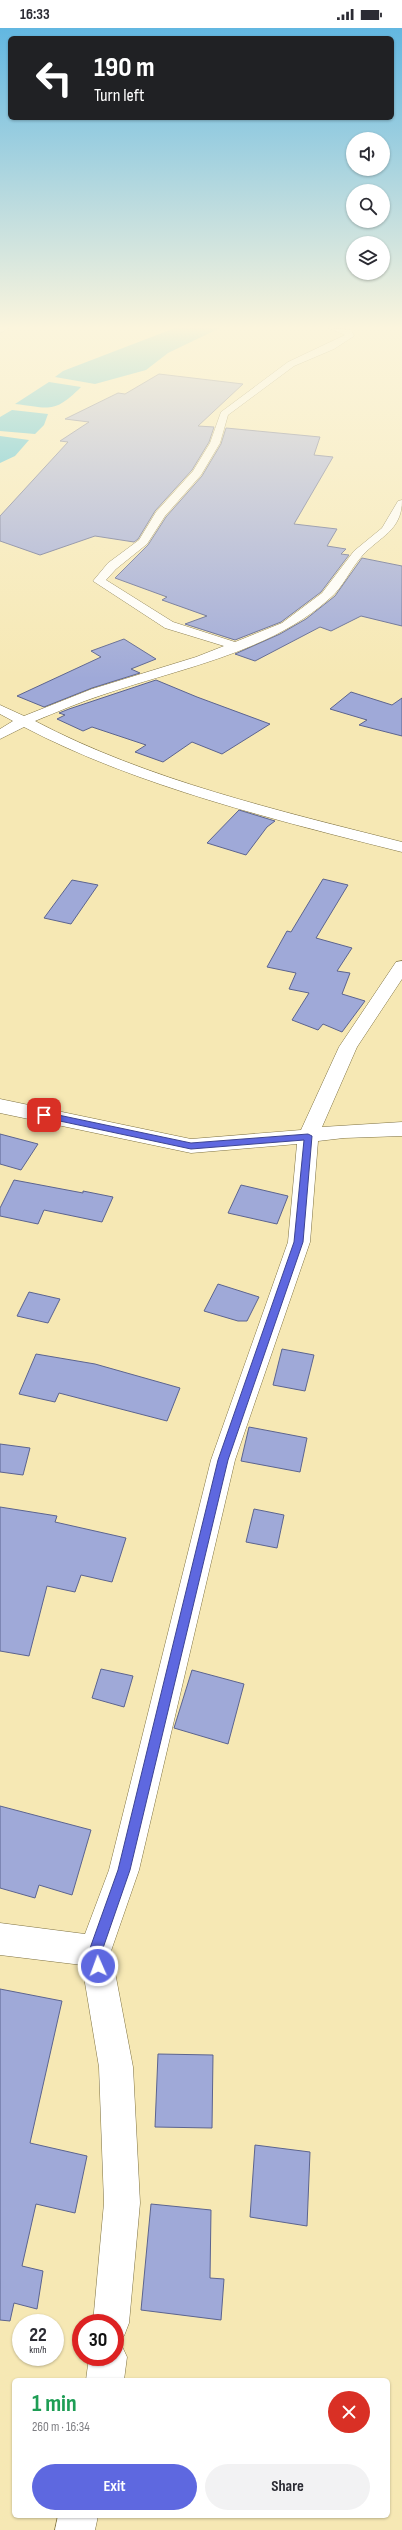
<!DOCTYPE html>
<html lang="en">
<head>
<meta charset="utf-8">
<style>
	:root { --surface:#fff; --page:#f2f2f3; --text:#2b2b33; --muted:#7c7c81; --accent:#5e68e0 }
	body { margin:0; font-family:"Sofia Sans Condensed",sans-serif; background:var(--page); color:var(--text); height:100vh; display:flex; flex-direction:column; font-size:15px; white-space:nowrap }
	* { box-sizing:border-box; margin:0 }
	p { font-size:13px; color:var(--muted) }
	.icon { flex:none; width:22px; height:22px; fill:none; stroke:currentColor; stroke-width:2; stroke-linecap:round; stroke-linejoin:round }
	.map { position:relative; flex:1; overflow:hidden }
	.side { position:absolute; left:12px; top:2350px; width:378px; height:140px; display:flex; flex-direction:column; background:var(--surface); border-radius:6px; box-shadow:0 1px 3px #0004 }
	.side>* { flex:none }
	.top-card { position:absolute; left:8px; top:8px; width:386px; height:84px; border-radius:6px; box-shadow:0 1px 3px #0004; background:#202124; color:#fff; overflow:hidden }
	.controls { position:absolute; left:346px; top:104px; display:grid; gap:8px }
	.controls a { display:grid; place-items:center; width:44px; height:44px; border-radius:50%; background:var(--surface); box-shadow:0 1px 3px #0004; font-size:20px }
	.speed { position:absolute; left:12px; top:2286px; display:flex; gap:8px; font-size:20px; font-weight:700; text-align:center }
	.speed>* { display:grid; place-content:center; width:52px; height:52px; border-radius:50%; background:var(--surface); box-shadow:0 1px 3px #0004; line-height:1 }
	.speed small { font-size:10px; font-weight:400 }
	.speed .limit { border:6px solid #d22; background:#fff; color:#111 }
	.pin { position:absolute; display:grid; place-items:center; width:34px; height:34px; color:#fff; margin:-17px; border-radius:8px; box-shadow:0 2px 6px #0006 }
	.me { position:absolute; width:44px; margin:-22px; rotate:358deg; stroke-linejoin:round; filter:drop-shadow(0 0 3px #0008) }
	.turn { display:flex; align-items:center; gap:14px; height:84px; padding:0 20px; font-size:18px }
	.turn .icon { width:52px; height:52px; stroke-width:2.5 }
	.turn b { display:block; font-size:28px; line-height:34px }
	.round { display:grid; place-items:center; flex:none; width:42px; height:42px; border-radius:21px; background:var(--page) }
	.summary { display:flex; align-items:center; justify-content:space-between; height:68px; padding:0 20px }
	h1 { font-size:24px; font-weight:700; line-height:30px; color:#1e9e55 }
	.button { display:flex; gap:8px; margin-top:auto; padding:8px 20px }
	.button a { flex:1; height:46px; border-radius:24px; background:var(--accent); color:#fff; font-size:16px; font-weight:700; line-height:46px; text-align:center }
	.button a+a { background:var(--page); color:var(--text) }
	.status { display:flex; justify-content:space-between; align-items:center; height:28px; padding:0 20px; background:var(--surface); direction:ltr }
	.status svg { height:11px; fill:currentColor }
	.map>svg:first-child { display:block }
</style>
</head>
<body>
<div class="status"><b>16:33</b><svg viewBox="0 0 49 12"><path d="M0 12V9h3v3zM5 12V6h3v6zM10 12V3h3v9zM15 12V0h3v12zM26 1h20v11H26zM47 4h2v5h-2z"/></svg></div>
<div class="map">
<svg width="402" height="2502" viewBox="0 0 402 2502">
	<rect width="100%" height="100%" fill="#f6e8b4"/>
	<path fill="#3abbd7" d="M 175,300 L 220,300 L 168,325 L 146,342 L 95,356 L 55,349 L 63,343 Z
		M 49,354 L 81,359 C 54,386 50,380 15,376 Z
		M 12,382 L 48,386 L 44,397 L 35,406 L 0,403 L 0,389 Z
		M 0,408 L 29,412 L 15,428 L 0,435 Z"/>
	<path fill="#9fa9d8" stroke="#5c648f" d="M 159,346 L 243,356 L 198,398 L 214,399 L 209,414 L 192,442 L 155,483 L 138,511 L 134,514 L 95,508 L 40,527 L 0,513 L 0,488 L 68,414 L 60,413 L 89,394 L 65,391 L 118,365 L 125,366 Z
		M 226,400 L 320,409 L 314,427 L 333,429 L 294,496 L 337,501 L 327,518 L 346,521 L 341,526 L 349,527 L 321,564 L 281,594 L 235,612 L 185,596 L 207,588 L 162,572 L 167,569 L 115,550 L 148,517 L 166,489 L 202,448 L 221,416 Z
		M 362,530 L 402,538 L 402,598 L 361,588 L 331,603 L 320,599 L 255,633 L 235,626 L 280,606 L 306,591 L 335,568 Z
		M 124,611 L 156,631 L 131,641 L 140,645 L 92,660 L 44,679 L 17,668 L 101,629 L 91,623 Z
		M 156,652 L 197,669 L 270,696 L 222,726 L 192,714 L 163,734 L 135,724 L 146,717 L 92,699 L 83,703 L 57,691 L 65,687 L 59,685 L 69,681 Z
		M 351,664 L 392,677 L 402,670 L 402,708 L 359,697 L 367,692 L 330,681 Z
		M 239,782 L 275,793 L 267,799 L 246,827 L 207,815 Z
		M 323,851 L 348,857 L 316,910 L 352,920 L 337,943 L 350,945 L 342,966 L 365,973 L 342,1004 L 323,996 L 318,1002 L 292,992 L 309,965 L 289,961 L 296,945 L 267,939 L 287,903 L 291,904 Z
		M 72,852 L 98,857 L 71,896 L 44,890 Z
		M 0,1106 L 38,1116 L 21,1142 L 0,1136 Z
		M 14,1152 L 83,1165 L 83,1163 L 113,1169 L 102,1194 L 44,1182 L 38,1196 L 0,1188 L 0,1180 Z
		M 241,1157 L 288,1168 L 277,1196 L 228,1185 Z
		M 218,1256 L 259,1269 L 247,1293 L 238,1293 L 204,1283 Z
		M 29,1264 L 60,1271 L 48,1295 L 17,1288 Z
		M 282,1321 L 314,1327 L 305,1363 L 273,1357 Z
		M 36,1326 L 95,1336 L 180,1360 L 167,1393 L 59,1365 L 55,1374 L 19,1366 Z
		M 249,1399 L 307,1410 L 300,1444 L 241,1433 Z
		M 0,1416 L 30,1420 L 23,1447 L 0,1444 Z
		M 0,1479 L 57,1488 L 55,1494 L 126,1510 L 112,1554 L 81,1547 L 75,1564 L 47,1558 L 29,1628 L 0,1623 Z
		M 254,1481 L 284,1487 L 277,1520 L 246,1514 Z
		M 101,1641 L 133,1648 L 124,1679 L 92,1670 Z
		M 192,1642 L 244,1656 L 228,1716 L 174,1700 Z
		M 0,1778 L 91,1802 L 72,1867 L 39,1857 L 35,1870 L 0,1860 Z
		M 0,1961 L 62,1973 L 30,2115 L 87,2128 L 75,2185 L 36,2176 L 22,2238 L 43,2243 L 37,2281 L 14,2275 L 10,2293 L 0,2292 Z
		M 158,2026 L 213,2027 L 212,2100 L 155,2099 Z
		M 255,2117 L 310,2124 L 307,2198 L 250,2189 Z
		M 151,2176 L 211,2182 L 210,2250 L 224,2251 L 221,2292 L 141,2282 Z"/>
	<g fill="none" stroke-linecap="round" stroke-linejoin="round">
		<defs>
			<path id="minor" d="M 329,300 L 351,302 L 354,308 L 334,321 L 294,338 L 228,387 L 220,415 L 201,447 L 165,488 L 147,516 L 116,541 L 106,552 L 173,594 L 235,614 L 282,595 L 322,565 L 354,523 L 382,500 L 398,473 L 402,472 C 402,503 380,508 362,528 C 350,541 343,560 329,571 C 269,625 177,641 102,667 C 80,674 57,684 35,693 C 147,752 280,783 402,814 L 402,824 C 279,793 136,758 24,699 L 0,711 L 0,701 L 13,693 L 0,686 L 0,677 L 24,688 L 92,661 L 196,629 L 224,618 L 165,600 L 93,553 L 108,535 L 139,512 L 156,484 L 193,443 L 210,415 L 221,384 L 288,334 L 345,307 Z
				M 402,933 L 402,951 L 357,1019 L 322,1099 L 402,1094 L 402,1108 L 344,1110 L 318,1113 L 310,1214 L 235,1432 L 139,1842 L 111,1923 L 133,2039 L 140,2175 L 129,2295 L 124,2308 L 115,2312 L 115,2295 L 93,2295 L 104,2175 L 99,2039 L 82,1937 L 0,1927 L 0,1895 L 85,1906 L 109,1842 L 211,1432 L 288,1214 L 297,1116 L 191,1125 L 0,1085 L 0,1071 L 191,1111 L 301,1102 L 339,1019 L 396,934 Z
				M 115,2313 L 121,2316 L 127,2329 L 124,2352 L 86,2352 L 89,2329 L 115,2329 Z
				M 58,2488 L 98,2488 L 95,2502 L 55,2502 Z"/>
			<path id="major" d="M 0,300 L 9,300 L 0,305 Z"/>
		</defs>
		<use href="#minor" stroke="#7f7242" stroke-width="1"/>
		<use href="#major" stroke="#7f7242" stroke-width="1"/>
		<use href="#minor" fill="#fff" fill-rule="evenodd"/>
		<use href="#major" fill="#fff" fill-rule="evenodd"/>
	</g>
	<linearGradient id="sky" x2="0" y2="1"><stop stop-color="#62b7e1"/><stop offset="0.46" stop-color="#fbf5dd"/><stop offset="1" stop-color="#fbf5dd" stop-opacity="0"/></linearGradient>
	<rect width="402" height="651" fill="url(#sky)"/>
	<path fill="#5e68e0" stroke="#3d4492" d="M 44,1084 L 191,1115 L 308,1106 L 312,1108 L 303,1214 L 228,1432 L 130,1842 L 102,1923 L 104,1938 L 102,1942 L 98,1944 L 93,1942 L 89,1923 L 118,1842 L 218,1432 L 294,1214 L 304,1112 L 191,1121 L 41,1089 L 40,1087 Z"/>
</svg>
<div class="controls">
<a><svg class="icon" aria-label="sound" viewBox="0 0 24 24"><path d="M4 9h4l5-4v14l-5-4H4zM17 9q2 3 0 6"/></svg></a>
<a><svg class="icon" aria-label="search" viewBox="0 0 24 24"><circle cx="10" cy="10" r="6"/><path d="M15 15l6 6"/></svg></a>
<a><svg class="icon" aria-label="layers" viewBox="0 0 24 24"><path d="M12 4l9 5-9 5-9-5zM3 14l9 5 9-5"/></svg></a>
</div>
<div class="speed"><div>22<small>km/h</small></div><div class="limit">30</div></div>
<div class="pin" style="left:44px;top:1087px;background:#d93025"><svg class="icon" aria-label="arrive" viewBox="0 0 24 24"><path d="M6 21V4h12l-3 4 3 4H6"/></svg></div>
<svg class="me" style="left:98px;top:1938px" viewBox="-20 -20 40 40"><circle r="17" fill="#5e68e0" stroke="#fff" stroke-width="3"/><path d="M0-11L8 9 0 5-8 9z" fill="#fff"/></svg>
<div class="top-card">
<div class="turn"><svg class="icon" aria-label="left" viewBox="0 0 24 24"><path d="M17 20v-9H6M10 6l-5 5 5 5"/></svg><div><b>190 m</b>Turn left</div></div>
</div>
<section class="side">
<div class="summary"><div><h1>1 min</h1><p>260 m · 16:34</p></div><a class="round" style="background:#d93025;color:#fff"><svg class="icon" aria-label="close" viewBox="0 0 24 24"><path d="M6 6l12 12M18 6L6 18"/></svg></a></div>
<div class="button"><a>Exit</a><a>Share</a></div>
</section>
</div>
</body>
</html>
